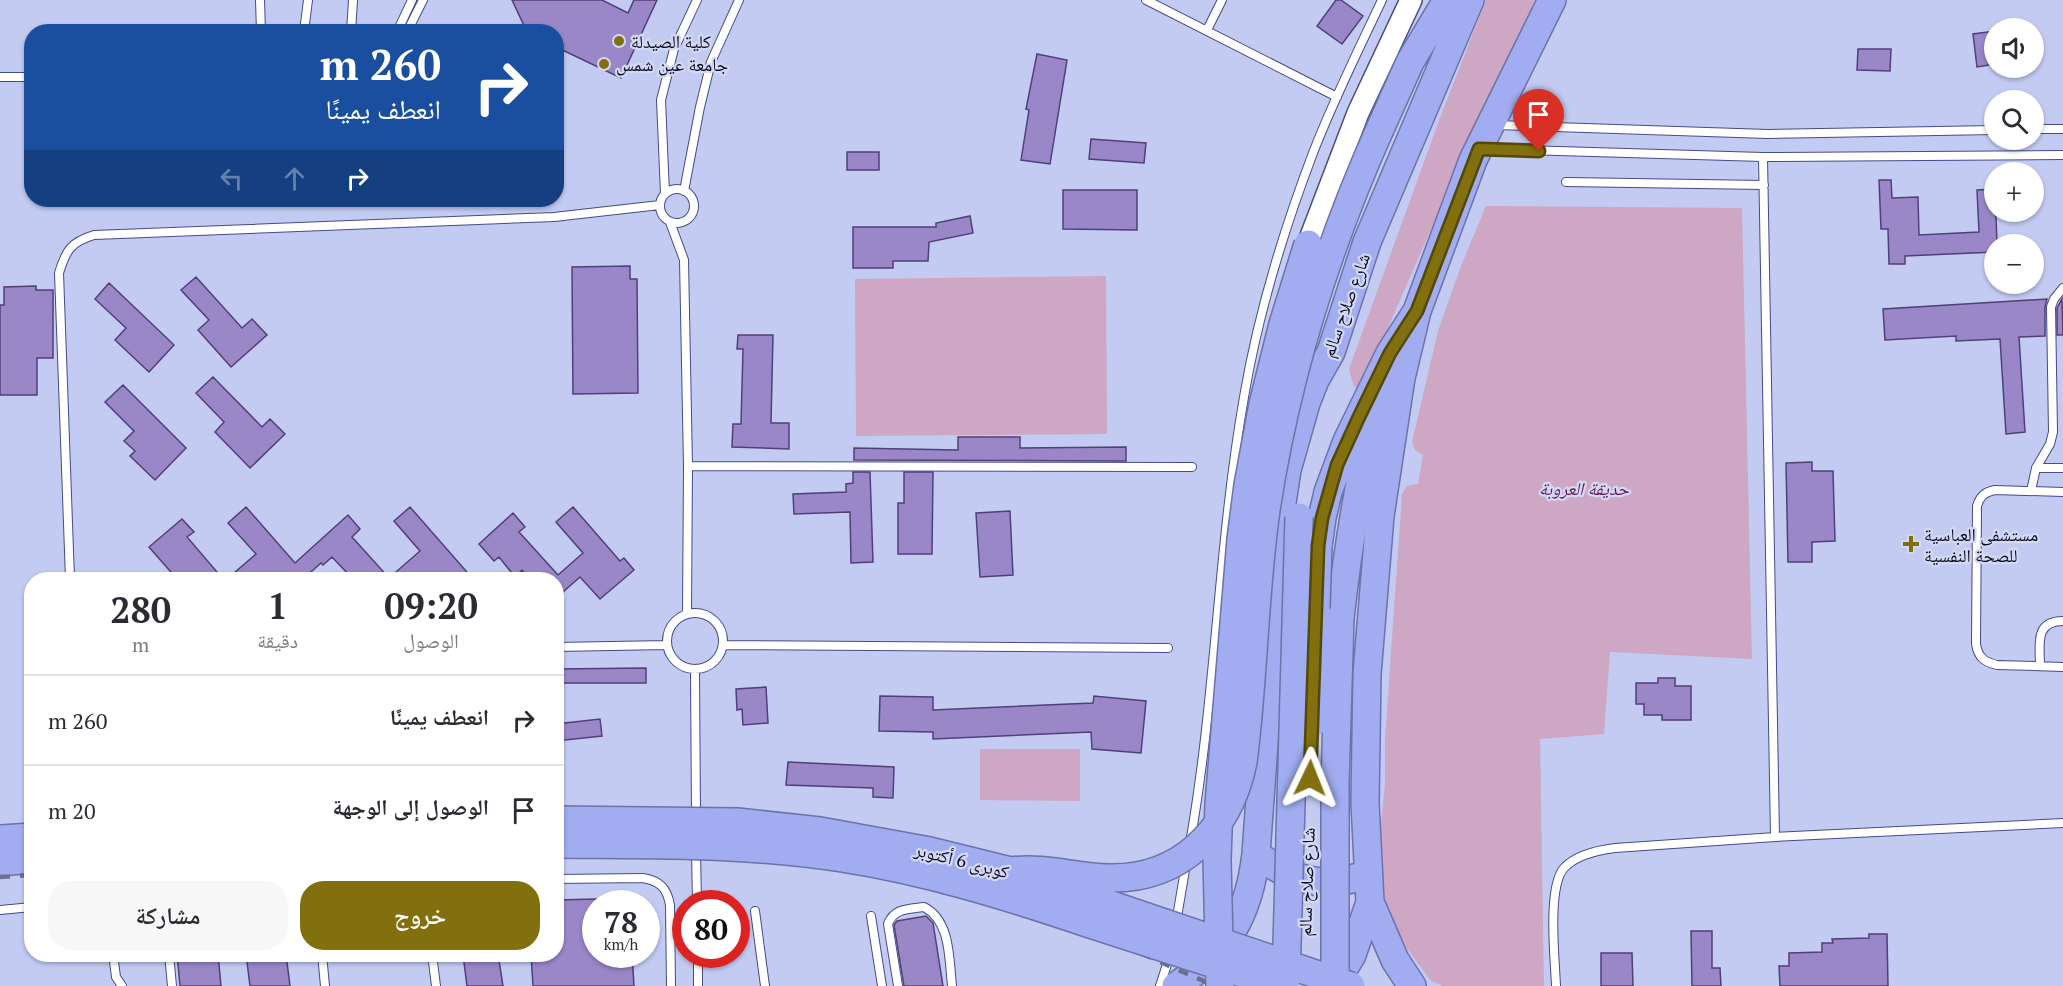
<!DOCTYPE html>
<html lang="ar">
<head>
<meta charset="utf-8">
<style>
	:root { --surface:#fff; --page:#f7f7f7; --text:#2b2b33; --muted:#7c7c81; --line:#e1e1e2; --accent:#826f0d }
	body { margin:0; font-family:"PT Serif","Noto Naskh Arabic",serif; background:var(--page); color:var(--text); direction:rtl; height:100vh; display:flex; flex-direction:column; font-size:22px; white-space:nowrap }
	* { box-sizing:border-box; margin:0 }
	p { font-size:20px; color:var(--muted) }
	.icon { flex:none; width:33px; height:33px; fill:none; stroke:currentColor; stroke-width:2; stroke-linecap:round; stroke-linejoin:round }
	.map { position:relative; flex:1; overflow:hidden; direction:ltr }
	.side { position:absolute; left:24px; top:572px; width:540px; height:390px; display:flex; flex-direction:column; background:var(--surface); border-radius:24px; box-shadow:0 2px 4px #0004; direction:rtl }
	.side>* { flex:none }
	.banner { position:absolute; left:24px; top:24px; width:540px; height:183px; border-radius:24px; box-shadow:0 2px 4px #0004; direction:rtl; background:#1a4fa0; color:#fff; overflow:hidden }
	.fabs { position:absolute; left:1984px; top:18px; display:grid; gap:12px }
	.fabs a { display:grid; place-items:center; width:60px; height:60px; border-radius:50%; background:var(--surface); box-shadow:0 2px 4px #0004; font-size:30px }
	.speed { position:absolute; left:582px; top:890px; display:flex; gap:12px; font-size:30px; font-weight:700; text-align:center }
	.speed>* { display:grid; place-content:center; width:78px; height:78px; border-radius:50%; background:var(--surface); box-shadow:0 2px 4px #0004; line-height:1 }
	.speed small { font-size:15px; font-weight:400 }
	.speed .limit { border:9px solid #d22; background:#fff; color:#111 }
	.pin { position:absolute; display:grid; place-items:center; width:51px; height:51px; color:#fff; margin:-62px -26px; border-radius:50% 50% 50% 0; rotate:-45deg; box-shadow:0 0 6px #0007 }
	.pin .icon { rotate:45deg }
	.me { position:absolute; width:66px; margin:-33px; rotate:2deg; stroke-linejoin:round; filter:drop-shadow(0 0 4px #0008) }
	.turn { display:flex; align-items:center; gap:21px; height:126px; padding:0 24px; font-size:27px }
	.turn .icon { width:78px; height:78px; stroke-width:2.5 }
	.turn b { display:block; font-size:42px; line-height:51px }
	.lanes { display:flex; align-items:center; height:57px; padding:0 24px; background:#0003; justify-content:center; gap:30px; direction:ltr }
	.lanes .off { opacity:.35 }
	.eta { display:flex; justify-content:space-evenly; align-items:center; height:102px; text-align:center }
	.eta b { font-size:36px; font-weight:600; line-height:42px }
	.primary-button { display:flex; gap:12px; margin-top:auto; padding:12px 24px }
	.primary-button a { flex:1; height:69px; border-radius:24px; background:var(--accent); color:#fff; font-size:24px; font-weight:600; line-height:69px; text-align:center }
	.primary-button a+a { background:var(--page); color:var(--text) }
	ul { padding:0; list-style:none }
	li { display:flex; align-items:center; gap:18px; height:90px; padding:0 24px; border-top:2px solid var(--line) }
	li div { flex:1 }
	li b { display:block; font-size:22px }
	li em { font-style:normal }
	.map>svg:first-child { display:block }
</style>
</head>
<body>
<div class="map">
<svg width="2063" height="986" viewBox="0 0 2063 986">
	<rect width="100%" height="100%" fill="#c3cbf3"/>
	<path fill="#cda7c3" d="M 1486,0 L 1535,0 L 1481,115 L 1362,387 L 1354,387 L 1349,369 L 1441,115 Z
		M 1486,206 L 1742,208 L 1752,659 L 1610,652 L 1604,734 L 1540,739 L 1544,986 L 1443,986 L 1431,981 L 1388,923 L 1382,909 L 1379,844 L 1385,783 L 1385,739 L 1402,494 L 1407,486 L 1418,484 L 1423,455 L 1415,450 L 1412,442 L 1438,331 L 1461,266 Z
		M 1106,276 L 1107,434 L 856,436 L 855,279 Z
		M 980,749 L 1080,749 L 1080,801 L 980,800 Z"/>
	<path fill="#9987c8" stroke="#513f79" stroke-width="1.5" d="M 512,0 L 602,0 L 628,13 L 634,0 L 657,0 L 621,78 L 556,47 L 556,32 L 527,32 Z
		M 1336,0 L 1341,0 L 1363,16 L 1342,44 L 1317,26 Z
		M 1995,31 L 1995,64 L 1977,67 L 1973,34 Z
		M 1858,49 L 1891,49 L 1890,71 L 1857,70 Z
		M 1037,54 L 1067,60 L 1050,164 L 1021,160 L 1029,110 L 1026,109 Z
		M 1091,139 L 1146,143 L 1144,163 L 1089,159 Z
		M 847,152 L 879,152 L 879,170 L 847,170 Z
		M 1879,180 L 1891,180 L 1892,198 L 1918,197 L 1919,235 L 1979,232 L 1977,190 L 1995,189 L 1997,244 L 1995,244 L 1995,252 L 1905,256 L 1905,264 L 1889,264 L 1888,229 L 1881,229 Z
		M 1063,190 L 1137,190 L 1137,230 L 1063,229 Z
		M 970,216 L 973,233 L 929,242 L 928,261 L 893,261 L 893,268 L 853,268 L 853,227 L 936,227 L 936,223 Z
		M 630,266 L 630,279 L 637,279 L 638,393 L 573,394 L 572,267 Z
		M 196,277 L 242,328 L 252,319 L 267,335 L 231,367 L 198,330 L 209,320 L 181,290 Z
		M 109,283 L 174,345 L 149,372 L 115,340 L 126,328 L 95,299 Z
		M 36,286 L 36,290 L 53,290 L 53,358 L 37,358 L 37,395 L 0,395 L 0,305 L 4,305 L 4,287 Z
		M 2047,299 L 2045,307 L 2045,336 L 2019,337 L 2025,432 L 2006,434 L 2000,339 L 1956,341 L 1956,336 L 1885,340 L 1883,309 Z
		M 2062,299 L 2063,335 L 2057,335 L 2057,308 Z
		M 738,335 L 773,335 L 771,423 L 789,423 L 789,449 L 732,447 L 733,424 L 741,424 L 743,349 L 737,349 Z
		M 213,377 L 262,427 L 270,419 L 285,434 L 250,468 L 215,432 L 224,422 L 196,393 Z
		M 123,385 L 186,448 L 155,480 L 130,456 L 135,451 L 124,441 L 134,431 L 105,402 Z
		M 958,437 L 1020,437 L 1020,448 L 1126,447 L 1126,461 L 854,460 L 854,448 L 958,450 Z
		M 1812,462 L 1812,471 L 1833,471 L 1835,541 L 1812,542 L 1812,562 L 1788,562 L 1786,463 Z
		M 853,472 L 870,472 L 873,562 L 851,563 L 850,512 L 794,514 L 793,494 L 846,492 L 846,484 L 853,483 Z
		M 904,472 L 933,472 L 932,554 L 898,554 L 898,503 L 904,503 Z
		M 246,507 L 295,563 L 348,515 L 360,529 L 352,537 L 389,578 L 420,551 L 394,521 L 410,507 L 473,579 L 353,579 L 332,557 L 323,565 L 321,563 L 303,579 L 227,579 L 256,554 L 228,523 Z
		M 573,507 L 620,561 L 624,558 L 634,570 L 600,599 L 580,577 L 556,598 L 556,579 L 530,579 L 522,570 L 515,577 L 499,557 L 494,561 L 479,544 L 513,513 L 525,527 L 519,532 L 558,575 L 583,553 L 556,522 Z
		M 1010,511 L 1013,575 L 980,577 L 976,513 Z
		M 182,519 L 194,532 L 187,537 L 223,579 L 177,579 L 149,547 Z
		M 646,668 L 646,683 L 556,683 L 556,669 Z
		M 1658,678 L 1675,678 L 1675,686 L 1691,686 L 1691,720 L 1662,720 L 1662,715 L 1644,715 L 1644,704 L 1636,704 L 1636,683 L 1658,683 Z
		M 766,687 L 768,723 L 743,725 L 742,709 L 737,710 L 736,689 Z
		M 880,696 L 933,697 L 933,710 L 1093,703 L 1094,696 L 1146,701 L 1141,753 L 1092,749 L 1091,732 L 933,739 L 933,732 L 879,731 Z
		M 600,719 L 602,736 L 556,741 L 556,724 Z
		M 788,762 L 894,767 L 893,798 L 873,797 L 873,788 L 786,785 Z
		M 596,899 L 596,954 L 632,954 L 634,986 L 533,986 L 531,954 L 556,954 L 556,900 Z
		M 926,916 L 933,923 L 943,986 L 904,986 L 894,925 L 897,921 Z
		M 1691,931 L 1712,931 L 1712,968 L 1720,968 L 1721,986 L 1692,986 Z
		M 1869,934 L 1887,934 L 1888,986 L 1780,986 L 1779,966 L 1789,966 L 1789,953 L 1822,952 L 1822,943 L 1833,943 L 1832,939 L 1869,938 Z
		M 1601,953 L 1632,953 L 1633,986 L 1601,986 Z
		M 177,954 L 218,954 L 221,986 L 180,986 Z
		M 246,954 L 286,954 L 290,986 L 250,986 Z
		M 470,954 L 498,954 L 503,986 L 467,986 L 463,955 Z"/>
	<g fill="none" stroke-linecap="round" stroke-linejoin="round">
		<defs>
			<path id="lane" d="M 260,0 L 261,32
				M 1146,0 L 1337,97
				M 1207,30 L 1222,0
				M 304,32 L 308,0
				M 351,32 L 353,0
				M 397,32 L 412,0
				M 407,32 L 423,0
				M 0,77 L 32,77
				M 1496,125 L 1768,134 L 1995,130
				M 2034,129 L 2063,129
				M 1486,149 L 1763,157 L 2063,155
				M 1763,157 L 1775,837
				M 1566,182 L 1764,185
				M660 206a17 17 0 1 1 34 0a17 17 0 1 1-34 0Z
				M 684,191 L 700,107 L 711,62 L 739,0
				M 665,194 L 661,100 L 674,49 L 697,0
				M 670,222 L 684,260 L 688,466 L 687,614
				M 688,466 L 1192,467
				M 2036,468 L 2063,468
				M 2031,491 L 2036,468 L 2050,444 L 2053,432 L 2051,307 L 2054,299 L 2063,288
				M 2063,492 L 1995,490 C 1985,492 1980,496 1977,506 L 1976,644 C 1978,657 1984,662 1997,665 L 2063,667
				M 70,579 L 59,273 C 66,250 71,242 94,235 L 554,217 L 660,205
				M667 641a28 28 0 1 1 56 0a28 28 0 1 1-56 0Z
				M 723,645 L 1168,648
				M 556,647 L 667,645
				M 2040,666 C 2040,645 2034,621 2063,621
				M 695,670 L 696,818
				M 1190,843 C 1216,696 1218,545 1244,397 C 1258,314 1283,232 1313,153 C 1333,101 1358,51 1382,0
				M 696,851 L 697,903
				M 556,879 L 643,878 C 660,881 667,888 670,905 L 671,986
				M 0,910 L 32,907
				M 755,911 L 765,986
				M 871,916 L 882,986
				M 1176,923 L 1186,864
				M 113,954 L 116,977 L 122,986
				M 169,954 L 172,986
				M 322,954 L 325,986
				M 429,954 L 433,962 L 436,986
				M 698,954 L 698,986
				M 898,986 L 888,924 C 894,908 909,909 924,907 C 951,921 949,959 952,986
				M 1160,986 L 1170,955
				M 1556,986 C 1555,960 1547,887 1564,868 C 1576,855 1599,850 1615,848 L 1775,837 L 2063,823"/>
			<path id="secondary" d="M 1308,244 L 1358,113 L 1411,0"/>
			<path id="highway" d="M 1380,129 L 1410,62 L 1447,0
				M 1318,546 L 1322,518 L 1328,492 L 1347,441 L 1390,353 L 1417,311 L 1473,160 L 1552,0
				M 1340,618 C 1348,547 1359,476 1377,407
				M 0,839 L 32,837
				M 1256,854 C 1286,877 1320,890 1358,877
				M 0,862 L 32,859
				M 1370,902 L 1395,960 L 1412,986
				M 1176,986 C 1227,952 1249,915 1256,854 L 1281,509 L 1287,470 L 1306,403 L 1315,380 L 1331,352 L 1367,242 L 1470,0
				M 1333,986 L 1352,955 L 1370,902 L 1365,803 L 1367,674 L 1380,516 L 1401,378 L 1417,311"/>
		</defs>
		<use href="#lane" stroke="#454c86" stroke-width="10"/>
		<use href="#secondary" stroke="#454c86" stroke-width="24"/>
		<use href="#highway" stroke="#6c73a8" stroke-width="30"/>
		<use href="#lane" stroke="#fff" stroke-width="8"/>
		<use href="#secondary" stroke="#fff" stroke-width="21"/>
		<use href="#highway" stroke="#a1acf1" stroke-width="27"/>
		<path stroke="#6b7090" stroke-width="4.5" stroke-dasharray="10 10" stroke-linecap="butt" d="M 556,856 L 762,856 L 847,867 L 979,897 L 1124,946 L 1215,986
			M 0,877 L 32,875"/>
		<defs>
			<path id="highway-bridge" d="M 1312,724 L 1318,546
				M 556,820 L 737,822 L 820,831 L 930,851 L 1011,871 L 1351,986
				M 556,844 C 652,845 747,843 842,858 C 926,871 1007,896 1087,923 C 1152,944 1217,965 1282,986
				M 1011,871 C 1044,867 1075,877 1108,878 C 1180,880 1229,831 1243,762 C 1254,679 1254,593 1266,510 C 1286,378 1326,250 1380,129
				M 1286,980 L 1299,517
				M 1220,986 L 1217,859 L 1219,804 L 1241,539 L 1248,485 L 1263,404 L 1283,324 L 1308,244
				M 1335,986 L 1335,783 L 1340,618"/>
		</defs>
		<use href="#highway-bridge" stroke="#6c73a8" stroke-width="30" stroke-linecap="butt"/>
		<use href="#highway-bridge" stroke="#a1acf1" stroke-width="27"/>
	</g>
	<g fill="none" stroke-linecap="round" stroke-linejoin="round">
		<defs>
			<path id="route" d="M 1310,778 L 1318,546 L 1322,518 L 1337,465 L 1358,419 L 1390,353 L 1417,311 L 1479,149 L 1539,151"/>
		</defs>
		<use href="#route" stroke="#544808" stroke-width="15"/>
		<use href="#route" stroke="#826f0d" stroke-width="10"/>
	</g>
	<g fill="#826f0d" stroke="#d3d9f4" stroke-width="2">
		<circle cx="619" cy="41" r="6"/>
		<circle cx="604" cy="64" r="6"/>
		<path d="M1908 535h6v6h6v6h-6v6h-6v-6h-6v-6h6z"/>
	</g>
	<g text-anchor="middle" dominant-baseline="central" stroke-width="4.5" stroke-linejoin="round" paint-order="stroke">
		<g font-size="18" fill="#090a21" stroke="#d3d9f4" text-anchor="start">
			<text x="631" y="41">كلية الصيدلة</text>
			<text x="616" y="64">جامعة عين شمس</text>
			<text x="1924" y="534">مستشفى العباسية<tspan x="1924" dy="21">للصحة النفسية</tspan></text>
		</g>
		<g font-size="18" fill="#090a21" stroke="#d3d9f4">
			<text transform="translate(1345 305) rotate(-70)">شارع صلاح سالم</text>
			<text transform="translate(962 860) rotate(14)">كوبرى 6 أكتوبر</text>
			<text transform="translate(1306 882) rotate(-88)">شارع صلاح سالم</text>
		</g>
		<g font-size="18" font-style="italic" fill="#601b53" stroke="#d3d9f4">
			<text x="1584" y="488">حديقة العروبة</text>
		</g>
	</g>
</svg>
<div class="fabs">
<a><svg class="icon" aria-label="sound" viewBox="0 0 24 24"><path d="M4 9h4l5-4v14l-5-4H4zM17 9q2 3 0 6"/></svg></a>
<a><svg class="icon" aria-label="search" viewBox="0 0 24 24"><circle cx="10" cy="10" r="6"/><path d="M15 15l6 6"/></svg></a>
<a>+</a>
<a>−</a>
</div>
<div class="speed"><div>78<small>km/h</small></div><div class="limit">80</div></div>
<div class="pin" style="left:1539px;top:151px;background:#d93025"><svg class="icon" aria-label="arrive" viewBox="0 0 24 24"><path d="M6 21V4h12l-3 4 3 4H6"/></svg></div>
<svg class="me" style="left:1310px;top:778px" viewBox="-20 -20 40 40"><path d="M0-17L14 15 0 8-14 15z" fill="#826f0d" stroke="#fff" stroke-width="4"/></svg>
<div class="banner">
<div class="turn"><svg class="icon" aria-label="right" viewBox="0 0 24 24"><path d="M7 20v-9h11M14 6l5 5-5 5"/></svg><div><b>260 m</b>انعطف يمينًا</div></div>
<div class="lanes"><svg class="icon off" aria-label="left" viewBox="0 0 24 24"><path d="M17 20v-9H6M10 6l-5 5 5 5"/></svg><svg class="icon off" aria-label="ahead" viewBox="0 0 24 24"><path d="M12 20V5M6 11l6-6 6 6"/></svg><svg class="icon" aria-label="right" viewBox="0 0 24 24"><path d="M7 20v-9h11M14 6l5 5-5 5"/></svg></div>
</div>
<section class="side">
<div class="eta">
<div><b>09:20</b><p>الوصول</p></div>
<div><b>1</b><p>دقيقة</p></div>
<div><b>280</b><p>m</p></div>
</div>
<ul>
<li><svg class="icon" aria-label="right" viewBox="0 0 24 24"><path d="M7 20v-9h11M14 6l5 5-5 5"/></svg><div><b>انعطف يمينًا</b></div><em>260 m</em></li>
<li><svg class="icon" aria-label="arrive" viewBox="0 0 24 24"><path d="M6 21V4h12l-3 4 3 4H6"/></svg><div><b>الوصول إلى الوجهة</b></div><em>20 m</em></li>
</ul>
<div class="primary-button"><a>خروج</a><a>مشاركة</a></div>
</section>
</div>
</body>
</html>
